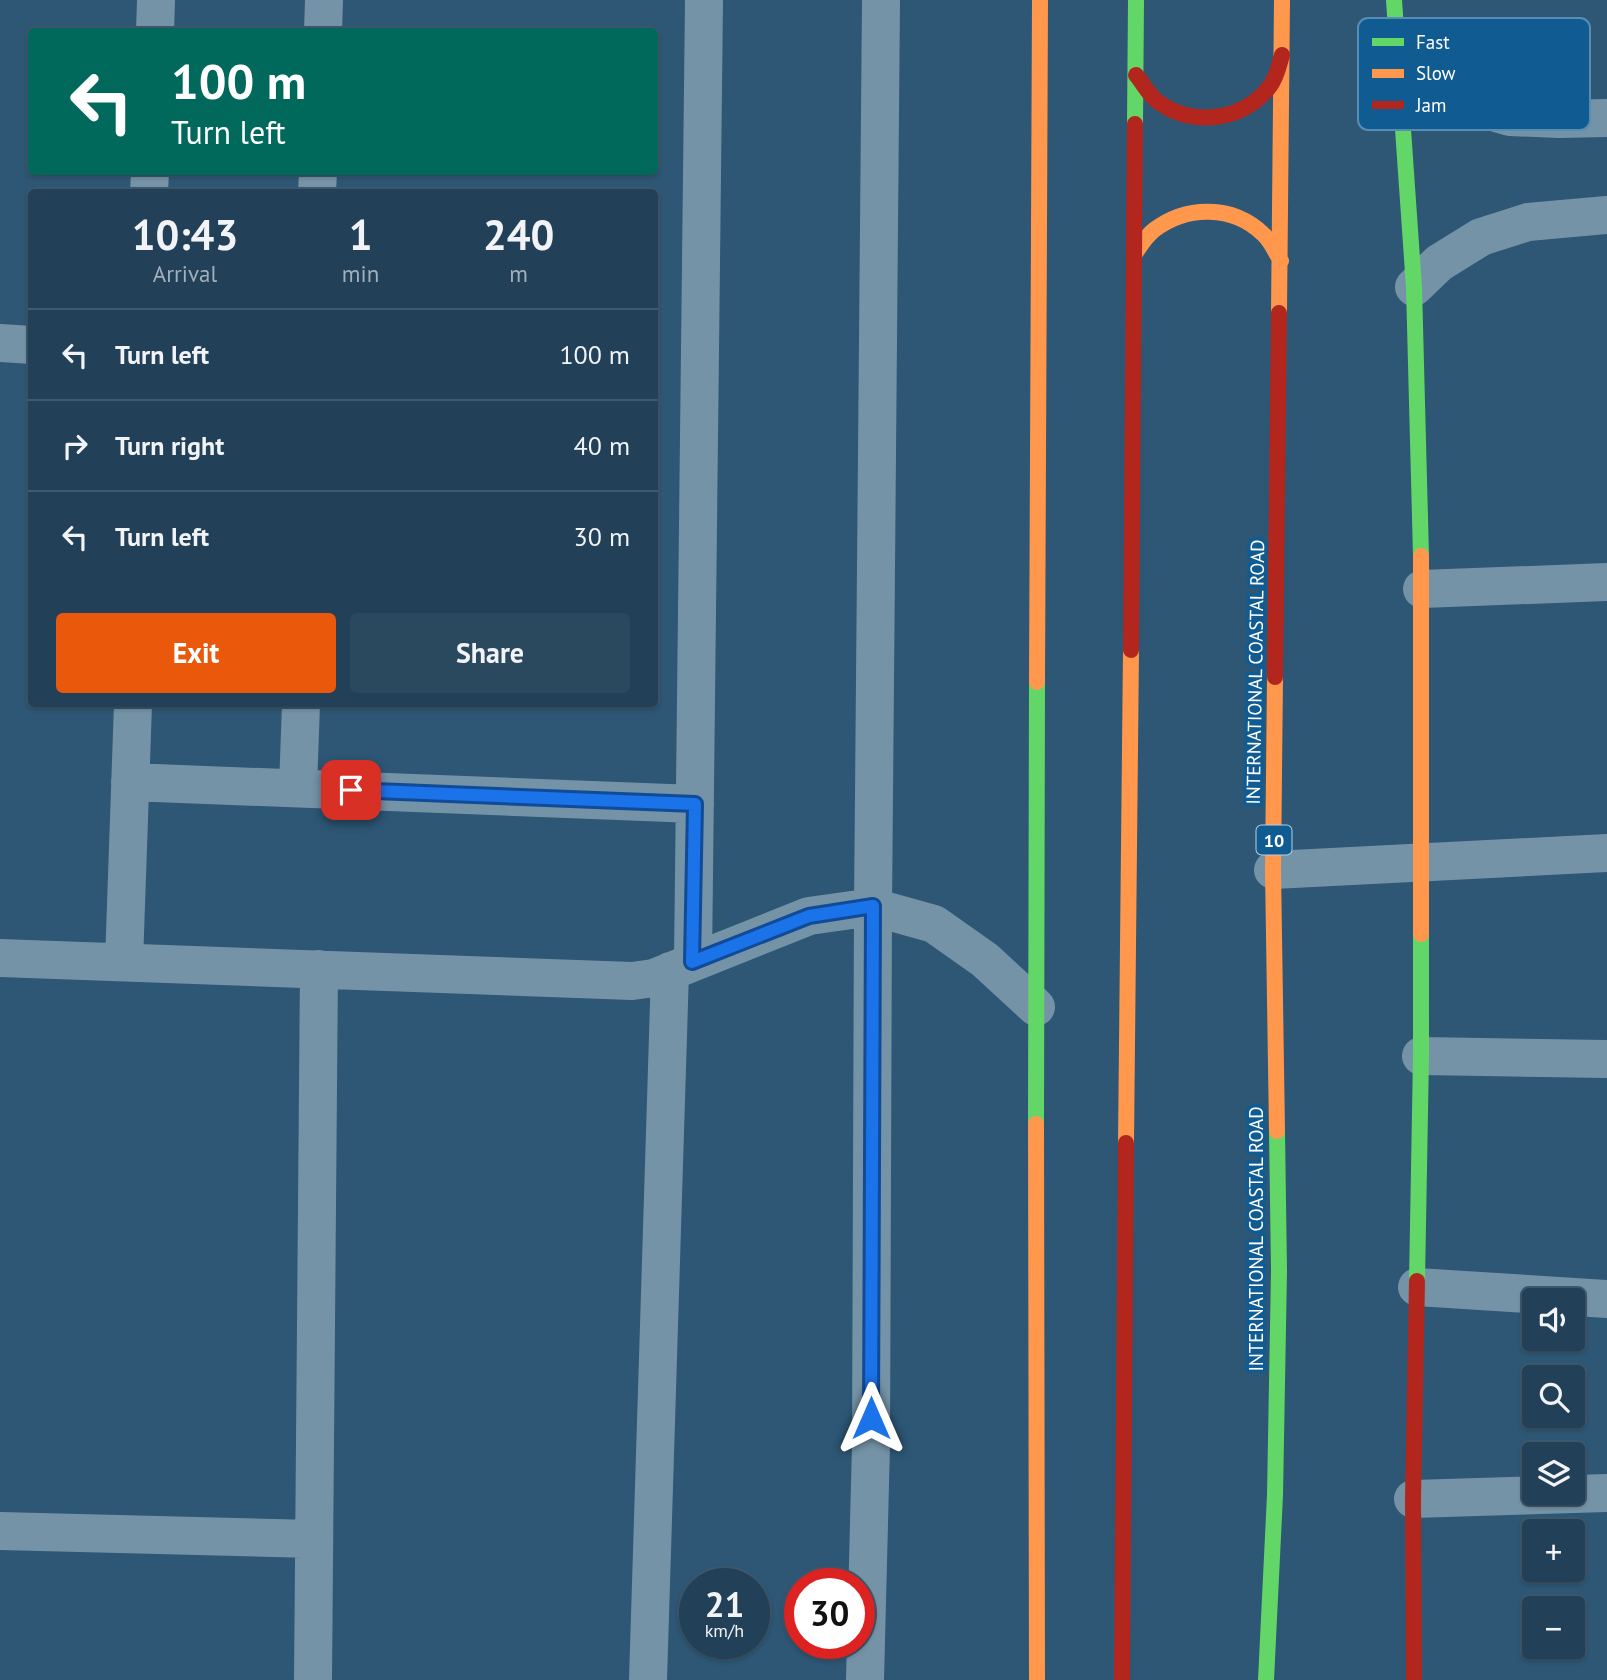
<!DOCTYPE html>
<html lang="en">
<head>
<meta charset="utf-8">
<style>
	:root { --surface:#224158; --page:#2a485e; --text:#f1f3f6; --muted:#a2afba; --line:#3f5a6e; --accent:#ea580c }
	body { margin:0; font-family:"PT Sans",sans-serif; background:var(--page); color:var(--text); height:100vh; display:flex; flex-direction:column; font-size:26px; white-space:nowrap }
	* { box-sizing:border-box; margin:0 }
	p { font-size:23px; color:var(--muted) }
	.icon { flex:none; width:38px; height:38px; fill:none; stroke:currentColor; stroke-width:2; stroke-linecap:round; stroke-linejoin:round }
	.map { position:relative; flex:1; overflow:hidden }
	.panel { position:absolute; left:28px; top:189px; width:630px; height:518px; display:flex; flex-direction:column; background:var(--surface); border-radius:7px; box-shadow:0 2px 5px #0004,0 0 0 2px var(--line) }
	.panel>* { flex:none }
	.hud { position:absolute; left:28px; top:28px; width:630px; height:147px; border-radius:7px; box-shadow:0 2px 5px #0004,0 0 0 2px var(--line); background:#00695c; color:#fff; overflow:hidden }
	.buttons { position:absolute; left:1522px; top:1288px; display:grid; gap:14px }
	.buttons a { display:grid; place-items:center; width:63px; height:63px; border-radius:7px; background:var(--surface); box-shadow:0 2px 5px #0004,0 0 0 2px var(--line); font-size:35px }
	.speed { position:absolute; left:679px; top:1568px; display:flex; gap:14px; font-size:35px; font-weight:700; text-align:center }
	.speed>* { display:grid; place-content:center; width:91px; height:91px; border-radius:50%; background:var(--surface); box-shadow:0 2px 5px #0004,0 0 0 2px var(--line); line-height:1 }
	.speed small { font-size:18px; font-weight:400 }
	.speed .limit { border:10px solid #d22; background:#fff; color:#111 }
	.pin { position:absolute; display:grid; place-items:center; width:60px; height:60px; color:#fff; margin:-30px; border-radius:14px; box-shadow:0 4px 10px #0006 }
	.me { position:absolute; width:77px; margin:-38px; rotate:0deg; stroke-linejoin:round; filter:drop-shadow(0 0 5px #0008) }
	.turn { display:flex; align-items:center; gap:24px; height:147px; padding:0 28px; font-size:32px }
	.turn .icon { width:91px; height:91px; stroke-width:2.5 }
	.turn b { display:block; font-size:49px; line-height:60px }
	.eta { display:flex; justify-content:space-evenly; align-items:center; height:119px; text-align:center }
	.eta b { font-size:42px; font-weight:700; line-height:49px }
	.cta { display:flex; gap:14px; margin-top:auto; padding:14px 28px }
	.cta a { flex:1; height:80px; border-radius:7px; background:var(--accent); color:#fff; font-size:28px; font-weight:700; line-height:80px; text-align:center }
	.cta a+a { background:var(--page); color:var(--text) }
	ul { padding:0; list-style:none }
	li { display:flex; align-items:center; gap:21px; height:91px; padding:0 28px; border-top:2px solid var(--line) }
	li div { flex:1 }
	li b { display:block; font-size:26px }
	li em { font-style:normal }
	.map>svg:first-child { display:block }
</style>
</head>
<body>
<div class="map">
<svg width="1607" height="1680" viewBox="0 0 1607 1680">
	<rect width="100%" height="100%" fill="#2d5775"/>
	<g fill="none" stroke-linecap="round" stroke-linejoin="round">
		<path stroke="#7593a7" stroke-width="38" d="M 155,32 L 156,0
			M 323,32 L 324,0
			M 1398,59 L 1429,83 L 1472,106 L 1510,117 L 1559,119 L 1607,118
			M 149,192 L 150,172
			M 317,192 L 318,172
			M 1414,287 L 1439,263 L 1481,237 L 1528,222 L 1607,215
			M 0,343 L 32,345
			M 1422,589 L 1607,582
			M 130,782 L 695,804
			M 298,788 L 301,704
			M 1273,870 L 1607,853
			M 0,958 L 632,981 L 654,978 L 809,916 L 873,907 L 934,924 L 985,960 L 1036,1007
			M 124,962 L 133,704
			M 693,962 L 704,0
			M 1421,1056 L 1607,1059
			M 1417,1287 L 1607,1299
			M 1413,1499 L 1607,1493
			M 0,1531 L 314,1539
			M 313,1680 L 319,969
			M 648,1680 L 670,971
			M 865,1680 L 871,1445 L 873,907 L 881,0"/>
		<path stroke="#63d668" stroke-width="16" d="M 1394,0 L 1414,287 L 1421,556
			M 1135,124 L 1136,0
			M 1036,1124 L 1037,682
			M 1417,1281 L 1421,1056 L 1421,934
			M 1266,1680 L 1275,1495 L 1279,1271 L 1277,1131"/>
		<path stroke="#ff974d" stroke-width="16" d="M 1134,255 C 1140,246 1146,236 1154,230 C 1187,205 1233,205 1263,234 C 1271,241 1275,252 1281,261
			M 1279,313 L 1282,0
			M 1421,556 L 1421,934
			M 1275,677 L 1273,870 L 1277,1131
			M 1037,682 L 1040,0
			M 1036,1124 L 1037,1680
			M 1126,1143 L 1131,650"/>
		<path stroke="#b3261e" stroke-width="16" d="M 1136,75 C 1143,83 1148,94 1157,101 C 1191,128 1244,121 1270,86 C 1277,77 1279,65 1282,55
			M 1131,650 L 1135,124
			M 1275,677 L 1279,313
			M 1122,1680 L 1126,1143
			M 1414,1680 L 1413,1499 L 1417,1281"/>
	</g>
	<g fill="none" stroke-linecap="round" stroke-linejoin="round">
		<defs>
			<path id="route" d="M 351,790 L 695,804 L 692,962 L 809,916 L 873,906 L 871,1418"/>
		</defs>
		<use href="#route" stroke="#114b97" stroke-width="18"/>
		<use href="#route" stroke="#1a73e8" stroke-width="12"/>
	</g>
	<g text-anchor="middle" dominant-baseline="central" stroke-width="7" stroke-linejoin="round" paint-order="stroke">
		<rect fill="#105c92" stroke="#b7cede" stroke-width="2" x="1256.5" y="825.5" width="35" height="29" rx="5"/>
		<g font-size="18" font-weight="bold" fill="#fff">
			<text x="1274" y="840">10</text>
		</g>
		<g font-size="19" fill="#fff" stroke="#105c92">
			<text transform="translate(1255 672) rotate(-89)">INTERNATIONAL COASTAL ROAD</text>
			<text transform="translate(1256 1239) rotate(-90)">INTERNATIONAL COASTAL ROAD</text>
		</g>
	</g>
	<rect x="1358" y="18" width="232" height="112" rx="10" fill="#105c92" stroke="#588db3" stroke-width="2"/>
	<rect x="1372" y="38" width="32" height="8" fill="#63d668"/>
	<rect x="1372" y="69" width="32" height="9" fill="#ff974d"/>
	<rect x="1372" y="101" width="32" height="8" fill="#b3261e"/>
	<g font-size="19" fill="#fff">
		<text x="1416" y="49">Fast</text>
		<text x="1416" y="80">Slow</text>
		<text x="1416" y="112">Jam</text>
	</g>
</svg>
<div class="buttons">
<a><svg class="icon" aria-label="sound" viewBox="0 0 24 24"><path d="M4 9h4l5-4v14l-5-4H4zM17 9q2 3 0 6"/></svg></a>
<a><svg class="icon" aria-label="search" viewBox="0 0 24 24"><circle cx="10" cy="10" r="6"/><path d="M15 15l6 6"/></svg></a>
<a><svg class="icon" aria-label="layers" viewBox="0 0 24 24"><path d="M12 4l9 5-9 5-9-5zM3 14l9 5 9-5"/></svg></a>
<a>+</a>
<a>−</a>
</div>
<div class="speed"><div>21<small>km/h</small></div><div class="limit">30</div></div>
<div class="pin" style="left:351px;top:790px;background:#d93025"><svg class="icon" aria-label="arrive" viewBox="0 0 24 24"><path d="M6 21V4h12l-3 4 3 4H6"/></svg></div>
<svg class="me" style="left:871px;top:1418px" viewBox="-20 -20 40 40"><path d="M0-17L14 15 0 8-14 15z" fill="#1a73e8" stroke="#fff" stroke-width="4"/></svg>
<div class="hud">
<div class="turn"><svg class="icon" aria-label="left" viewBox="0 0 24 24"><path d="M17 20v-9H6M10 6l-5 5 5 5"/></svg><div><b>100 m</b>Turn left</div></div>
</div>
<section class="panel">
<div class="eta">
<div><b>10:43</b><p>Arrival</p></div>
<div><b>1</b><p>min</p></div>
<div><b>240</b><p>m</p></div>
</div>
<ul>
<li><svg class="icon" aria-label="left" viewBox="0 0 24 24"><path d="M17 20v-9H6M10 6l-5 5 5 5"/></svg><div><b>Turn left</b></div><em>100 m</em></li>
<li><svg class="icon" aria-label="right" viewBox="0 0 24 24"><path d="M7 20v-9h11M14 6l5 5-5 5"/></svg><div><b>Turn right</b></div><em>40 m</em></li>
<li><svg class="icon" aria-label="left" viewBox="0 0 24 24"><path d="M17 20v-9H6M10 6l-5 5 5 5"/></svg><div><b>Turn left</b></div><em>30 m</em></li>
</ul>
<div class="cta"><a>Exit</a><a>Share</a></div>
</section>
</div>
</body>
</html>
